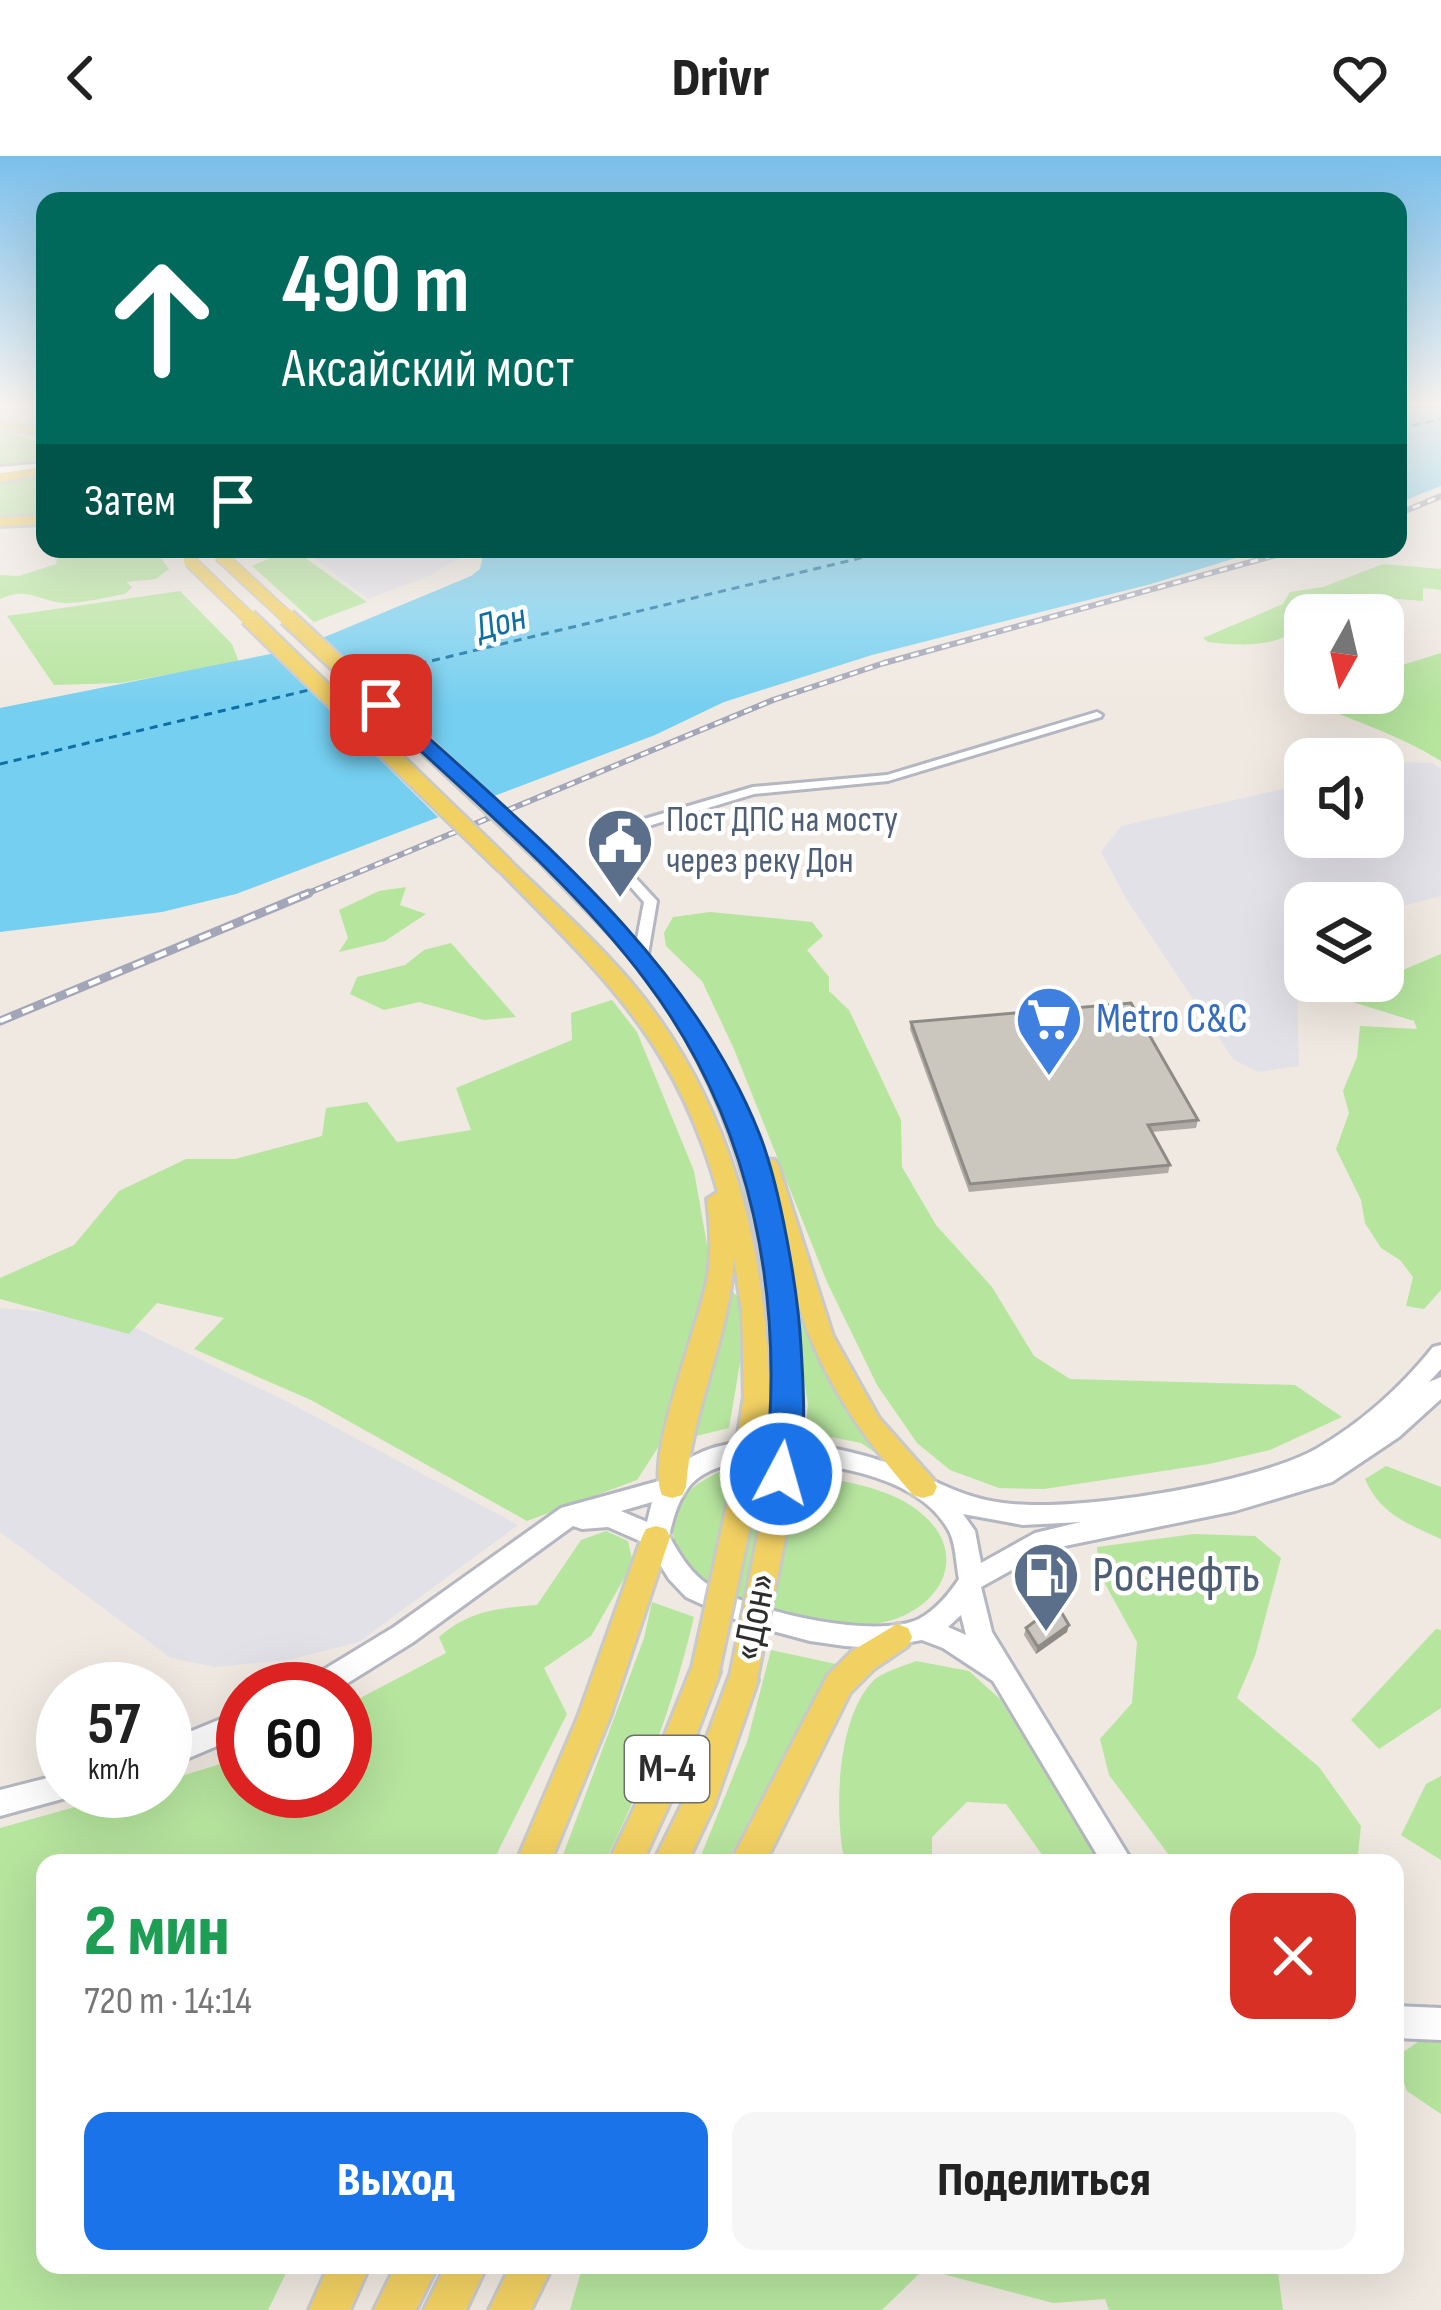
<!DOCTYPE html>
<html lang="ru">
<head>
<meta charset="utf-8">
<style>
	:root { --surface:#fff; --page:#f6f6f6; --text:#222; --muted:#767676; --accent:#1a73e8 }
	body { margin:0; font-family:"Sofia Sans Condensed",sans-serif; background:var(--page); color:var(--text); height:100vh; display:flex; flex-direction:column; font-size:45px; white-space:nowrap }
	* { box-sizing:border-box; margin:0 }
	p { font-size:39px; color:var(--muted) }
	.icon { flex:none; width:66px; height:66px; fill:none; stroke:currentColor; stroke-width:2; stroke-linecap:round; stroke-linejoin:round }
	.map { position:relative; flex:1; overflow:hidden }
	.details { position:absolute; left:36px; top:1698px; width:1368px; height:420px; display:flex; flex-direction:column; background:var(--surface); border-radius:24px; box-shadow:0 12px 48px #0002 }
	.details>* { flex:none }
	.hud { position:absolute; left:36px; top:36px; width:1371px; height:366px; border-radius:24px; box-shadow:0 12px 48px #0002; background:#00695c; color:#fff; overflow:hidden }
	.needle { width:78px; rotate:188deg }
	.controls { position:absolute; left:1284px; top:438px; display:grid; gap:24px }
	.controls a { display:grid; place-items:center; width:120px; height:120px; border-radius:24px; background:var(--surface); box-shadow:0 12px 48px #0002; font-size:60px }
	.speed { position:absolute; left:36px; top:1506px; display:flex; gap:24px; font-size:60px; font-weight:700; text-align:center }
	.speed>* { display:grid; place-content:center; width:156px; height:156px; border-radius:50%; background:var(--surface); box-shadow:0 12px 48px #0002; line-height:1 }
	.speed small { font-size:30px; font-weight:400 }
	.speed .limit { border:18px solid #d22; background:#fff; color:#111 }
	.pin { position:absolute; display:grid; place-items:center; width:102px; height:102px; color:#fff; margin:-51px; border-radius:24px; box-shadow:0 6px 18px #0006 }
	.me { position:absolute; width:132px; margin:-66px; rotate:6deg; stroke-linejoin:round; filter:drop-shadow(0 0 9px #0008) }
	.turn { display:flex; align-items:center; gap:42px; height:252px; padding:0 48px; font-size:54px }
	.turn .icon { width:156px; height:156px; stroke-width:2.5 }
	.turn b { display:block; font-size:84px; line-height:102px }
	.then { display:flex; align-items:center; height:114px; padding:0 48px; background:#0003; gap:24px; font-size:45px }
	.round { display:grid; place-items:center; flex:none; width:126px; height:126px; border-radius:24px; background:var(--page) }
	.headline { display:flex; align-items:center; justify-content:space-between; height:204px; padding:0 48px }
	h1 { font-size:72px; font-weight:800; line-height:90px; color:#1e9e55 }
	.button { display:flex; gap:24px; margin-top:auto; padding:24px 48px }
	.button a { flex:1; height:138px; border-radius:24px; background:var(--accent); color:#fff; font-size:48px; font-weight:800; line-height:138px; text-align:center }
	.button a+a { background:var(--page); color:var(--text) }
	header { display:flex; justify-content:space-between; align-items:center; height:156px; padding:0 48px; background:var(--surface); font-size:54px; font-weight:800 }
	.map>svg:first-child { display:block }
</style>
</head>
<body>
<header><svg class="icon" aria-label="back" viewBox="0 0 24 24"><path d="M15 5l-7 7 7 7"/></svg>Drivr<svg class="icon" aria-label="heart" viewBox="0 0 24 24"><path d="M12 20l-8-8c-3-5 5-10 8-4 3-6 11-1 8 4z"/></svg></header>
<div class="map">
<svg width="1441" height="2154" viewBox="0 0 1441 2154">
	<rect width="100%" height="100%" fill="#efe9e1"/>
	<path fill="#e3e1e8" d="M 303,393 L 469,393 L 470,396 L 431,419 L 368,443 Z
		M 1404,606 L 1432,607 L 1441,613 L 1441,740 L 1383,755 L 1383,747 L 1305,747 L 1305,798 L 1297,838 L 1299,910 L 1258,916 L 1233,903 L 1127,744 L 1101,696 L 1121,670 L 1305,628 L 1305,681 L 1383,681 L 1383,611 Z
		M 0,1152 L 115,1162 L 292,1248 L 518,1369 L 359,1486 L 288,1504 L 215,1511 L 171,1502 L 0,1376 Z"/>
	<path fill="#b6e59e" d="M 0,274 L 45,288 L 45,303 L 0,309 Z
		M 45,317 L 45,363 L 0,364 L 0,325 Z
		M 59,393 L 154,393 L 169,413 L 156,423 L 126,426 L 132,431 L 125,438 C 105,441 75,450 56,446 C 33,441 24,432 0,443 L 0,419 L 19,420 L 56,408 Z
		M 278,393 L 297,396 L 367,446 L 314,466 L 252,410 L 277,399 Z
		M 1383,408 L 1441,413 L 1441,434 L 1423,432 L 1423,445 L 1374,441 L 1305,459 L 1305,468 C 1278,492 1243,490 1208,486 L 1203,482 L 1283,448 L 1290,436 L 1323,431 Z
		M 180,435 L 232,488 L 239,506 L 120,527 L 54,529 L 7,460 Z
		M 1441,497 L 1441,605 C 1397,577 1348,564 1301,541 L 1383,537 L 1383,515 Z
		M 406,731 L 400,749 L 426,758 L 385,785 L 339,796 L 348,782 L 339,754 L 379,735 Z
		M 710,756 L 812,766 L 823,780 L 807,794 L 829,821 L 829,835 L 849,854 L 901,964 L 902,1011 L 936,1069 L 992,1131 L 1034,1200 L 1070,1223 L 1295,1229 L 1342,1261 L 1270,1294 L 1209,1308 L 1044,1333 L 999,1332 L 950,1314 L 917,1287 L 877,1229 L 827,1126 L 734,893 L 702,825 L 666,790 L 664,777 L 673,761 Z
		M 451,787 L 516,861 L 484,864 L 419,846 L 384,854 L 350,838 L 357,821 L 405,809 L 424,794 Z
		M 1441,798 L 1441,1134 L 1424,1153 L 1406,1150 L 1413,1121 L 1400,1104 L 1381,1092 L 1365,1067 L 1361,1044 L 1336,993 L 1349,957 L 1343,935 L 1357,901 L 1360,870 L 1417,873 L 1414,865 L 1346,844 L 1348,837 Z
		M 612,844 L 637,876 L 694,1015 L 709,1100 L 700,1176 L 668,1276 L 637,1324 L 527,1365 L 311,1244 L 194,1193 L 224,1162 L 157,1147 L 129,1178 L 0,1143 L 0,1122 L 74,1089 L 119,1035 L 186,1003 L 235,1003 L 322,980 L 326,952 L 367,946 L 397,986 L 471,974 L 456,932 L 572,884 L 571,857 Z
		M 793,1119 L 821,1197 L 876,1297 L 861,1287 L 831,1281 L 821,1288 L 805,1286 L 808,1248 L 788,1123 Z
		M 732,1135 L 739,1142 L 740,1207 L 729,1272 L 688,1282 Z
		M 1386,1310 L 1441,1331 L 1441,1383 C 1408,1368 1380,1358 1365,1323 Z
		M 722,1315 C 775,1316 865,1320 910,1349 C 984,1397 934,1469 859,1469 C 820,1470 741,1455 708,1434 C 701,1430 695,1420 690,1414 C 656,1370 675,1334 722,1315 Z
		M 606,1375 L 628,1385 L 633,1407 L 591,1480 L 544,1512 L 567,1558 L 492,1707 L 45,1707 L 45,2109 L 290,2109 L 268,2154 L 0,2154 L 0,1672 L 132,1635 L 165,1635 L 165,1625 L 243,1601 L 243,1635 L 345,1635 L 345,1550 L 446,1497 L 439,1481 C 469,1455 498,1452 537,1449 L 581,1384 Z
		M 1194,1378 L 1255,1380 L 1281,1402 L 1255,1500 L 1237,1542 L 1319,1611 L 1361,1670 L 1357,1707 L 1175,1707 L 1109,1619 L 1100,1583 L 1132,1547 L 1137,1486 L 1098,1415 L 1097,1391 Z
		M 652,1446 L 694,1461 C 674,1546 644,1628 604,1707 L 560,1707 L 644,1482 Z
		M 1436,1473 L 1441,1474 L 1441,1552 L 1379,1593 L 1351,1564 Z
		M 771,1494 L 836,1508 L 726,1707 L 698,1707 L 747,1586 Z
		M 916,1505 L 969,1515 L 1000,1543 L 1102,1707 L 1048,1707 L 1006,1648 L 967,1646 L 932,1681 L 932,1707 L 845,1707 C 834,1659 836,1563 873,1525 C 882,1516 904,1510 916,1505 Z
		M 1441,1620 L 1441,1704 L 1401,1679 L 1426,1628 Z
		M 1429,1878 L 1441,1879 L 1441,1958 L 1407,1935 L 1395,1902 Z
		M 583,2109 L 1277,2109 L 1283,2154 L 1109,2154 L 1105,2143 L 1053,2147 L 924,2113 L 882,2154 L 570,2154 Z"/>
	<path fill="#75cff0" d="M 1398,250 L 1441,250 L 1441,330 L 1398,347 Z
		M 484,393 L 1265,393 L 1151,428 L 872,499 L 724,546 L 655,579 L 236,738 L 162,756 L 0,776 L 0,552 L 296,493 L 471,420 L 480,413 Z"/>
	<path fill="#efe9e1" d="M 319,480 L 498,646 L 442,665 L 269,494 Z"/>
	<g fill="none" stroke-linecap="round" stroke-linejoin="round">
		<path stroke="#0d6fa3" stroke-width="3" stroke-dasharray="8 6" stroke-linecap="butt" d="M 1398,273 L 1441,263
			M 364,521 L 898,393
			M 0,608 L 313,533"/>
		<defs>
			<path id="street" d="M 1097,556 L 1102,559 L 1101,561 L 888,625 L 754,638 L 632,675 L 615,684 L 609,693 L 657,745 L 647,804 L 640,808 L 633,804 L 644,746 L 597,693 L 607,678 L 624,669 L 753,631 L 887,619 Z"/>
			<path id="secondary" d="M 45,307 L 45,313 L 0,317 L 0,311 Z
				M 1441,1189 L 1441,1213 L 1429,1226 L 1441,1221 L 1441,1243 L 1399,1281 L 1332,1326 L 1235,1355 L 1050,1393 L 981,1431 L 992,1476 L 1133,1707 L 1102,1707 L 993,1525 L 943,1492 L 922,1484 L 877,1492 L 845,1490 L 810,1485 L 743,1467 L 686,1441 L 669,1423 L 647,1388 L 608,1371 L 582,1373 L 573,1370 L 412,1487 L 338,1533 L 301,1533 L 305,1525 L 394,1471 L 561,1352 L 666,1323 C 716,1259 843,1289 908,1314 C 944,1328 961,1341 1003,1347 C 1074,1357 1253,1328 1316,1293 C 1361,1267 1401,1231 1433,1191 ZM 748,1304 C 810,1304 919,1314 950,1377 C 956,1390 956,1409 959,1423 C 949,1438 936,1454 919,1463 C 874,1485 742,1454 703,1425 C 688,1413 678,1396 669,1380 C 681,1328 695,1314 748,1304 ZM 652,1346 L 647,1366 L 621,1355 ZM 963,1358 L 1023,1369 L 1081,1366 L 1035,1377 L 981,1407 L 975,1375 ZM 961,1459 L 966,1479 L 948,1471 Z
				M 243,1554 L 243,1579 L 165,1612 L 165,1586 Z
				M 63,1618 L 63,1635 L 75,1635 L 73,1640 L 0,1660 L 0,1634 Z
				M 1395,1850 L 1441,1852 L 1441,1884 L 1395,1882 Z"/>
			<path id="primary" d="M 0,266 L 45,273 L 45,279 L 0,272 Z
				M 45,310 L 45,318 L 0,326 L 0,318 Z
				M 45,360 L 45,368 L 0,370 L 0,362 Z
				M 543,694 L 549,695 C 646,797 715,866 762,1003 L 775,1004 L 778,1009 L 833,1180 L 879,1262 L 933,1323 L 937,1331 L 933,1339 L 923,1342 L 913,1339 C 856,1273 818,1216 793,1132 L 802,1247 L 798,1254 L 780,1254 L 776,1247 C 769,1095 741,950 648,824 C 615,780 574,743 537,703 L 534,699 Z
				M 505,705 L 511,706 C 551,745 593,782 629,824 C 732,946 765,1088 770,1244 L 766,1251 L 748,1251 L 744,1244 L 742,1156 L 734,1101 C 730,1180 692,1252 686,1331 L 682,1339 L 672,1342 L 662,1339 C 644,1300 701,1167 708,1119 C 712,1093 710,1069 707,1043 L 718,1036 C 676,885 604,821 499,714 L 496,710 Z
				M 656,1370 L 666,1373 L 670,1381 L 610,1561 L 550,1707 L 516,1707 L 578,1561 L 642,1381 L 646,1373 Z
				M 897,1468 L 908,1472 L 912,1481 L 908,1490 L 874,1513 L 850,1537 L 765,1707 L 730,1707 L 828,1519 L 852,1495 Z
				M 705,1503 L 716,1507 L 720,1516 L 673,1640 L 642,1707 L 608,1707 L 642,1636 L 690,1516 L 694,1507 Z
				M 743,1511 L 754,1515 L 758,1524 L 714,1650 L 687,1707 L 653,1707 L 683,1646 L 728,1524 L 732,1515 Z
				M 329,2109 L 370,2109 L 350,2154 L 309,2154 Z
				M 396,2109 L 438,2109 L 416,2154 L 374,2154 Z
				M 446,2109 L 487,2109 L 466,2154 L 424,2154 Z
				M 511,2109 L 553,2109 L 531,2154 L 489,2154 Z"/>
		</defs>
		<use href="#street" stroke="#b4b7c1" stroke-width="6"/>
		<use href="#secondary" stroke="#b4b7c1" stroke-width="6"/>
		<use href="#primary" stroke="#c9c9c9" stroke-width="6"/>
		<use href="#street" fill="#fff" fill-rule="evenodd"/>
		<use href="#secondary" fill="#fff" fill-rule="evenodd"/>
		<use href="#primary" fill="#f2d163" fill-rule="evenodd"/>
		<defs>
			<path id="rail-far1" d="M 1398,358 L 1441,340
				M 301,740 L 773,544 L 884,507 L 1298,393"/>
			<path id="rail" d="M 0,865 L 309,737"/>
		</defs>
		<use href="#rail-far1" stroke="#a3a6b8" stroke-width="6"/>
		<use href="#rail" stroke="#a3a6b8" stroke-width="9"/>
		<use href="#rail-far1" stroke="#fff" stroke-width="3" stroke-dasharray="8" stroke-linecap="butt"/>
		<use href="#rail" stroke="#fff" stroke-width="4.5" stroke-dasharray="12" stroke-linecap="butt"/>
		<defs>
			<path id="primary-bridge-far2" d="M 220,399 L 290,464
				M 190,405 L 251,464"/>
			<path id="primary-bridge-far1" d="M 248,461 L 505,710
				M 287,461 L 543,699"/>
			<path id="primary-bridge" d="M 705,1516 L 741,1348 L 757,1244
				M 743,1524 L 777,1353 L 789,1247"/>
		</defs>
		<use href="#primary-bridge-far2" stroke="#c9c9c9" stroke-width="15" stroke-linecap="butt"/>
		<use href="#primary-bridge-far1" stroke="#c9c9c9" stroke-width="21" stroke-linecap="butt"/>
		<use href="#primary-bridge" stroke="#c9c9c9" stroke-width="33" stroke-linecap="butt"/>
		<use href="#primary-bridge-far2" stroke="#f2d163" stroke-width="12"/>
		<use href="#primary-bridge-far1" stroke="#f2d163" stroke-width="16"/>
		<use href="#primary-bridge" stroke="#f2d163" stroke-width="27"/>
	</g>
	<path fill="#afaba4" d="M 911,866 L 1198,964 L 1196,972 L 1152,976 L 1170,1009 L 1168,1017 L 969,1036 L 910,873 Z
		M 1026,1472 L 1067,1476 L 1036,1498 L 1024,1479 Z"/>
	<path fill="#8e8b86" d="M 1069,1469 L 1067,1476 L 1036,1498 L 1038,1491 Z"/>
	<path fill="#cbc7bf" stroke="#8e8b86" stroke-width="3" d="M 1131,847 L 1198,964 L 1148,969 L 1170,1009 L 970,1028 L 911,866 Z
		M 1057,1449 L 1069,1469 L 1038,1491 L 1026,1472 Z"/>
	<linearGradient id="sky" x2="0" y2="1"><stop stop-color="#7abfeb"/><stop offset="0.45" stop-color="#f8f5f2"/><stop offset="1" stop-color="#f8f5f2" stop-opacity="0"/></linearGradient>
	<rect width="1441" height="551" fill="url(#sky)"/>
	<path fill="#1a73e8" stroke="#114b97" stroke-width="3" d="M 375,545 L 388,545 C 525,671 688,799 759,977 C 780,1030 798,1134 801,1191 C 803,1228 809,1294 792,1327 L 770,1327 L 765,1318 C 786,1143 753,967 646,825 C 574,728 464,636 375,553 Z"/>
	<defs>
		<symbol id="civic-pin" viewBox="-11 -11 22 30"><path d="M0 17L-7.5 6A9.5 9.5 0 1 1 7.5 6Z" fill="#5c6f8a" stroke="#fff"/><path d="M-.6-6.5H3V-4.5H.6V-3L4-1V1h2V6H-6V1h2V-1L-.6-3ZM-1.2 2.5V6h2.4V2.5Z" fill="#fff"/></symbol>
		<symbol id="supermarket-pin" viewBox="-11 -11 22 30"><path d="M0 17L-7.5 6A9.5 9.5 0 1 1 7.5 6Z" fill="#3f7fe0" stroke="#fff"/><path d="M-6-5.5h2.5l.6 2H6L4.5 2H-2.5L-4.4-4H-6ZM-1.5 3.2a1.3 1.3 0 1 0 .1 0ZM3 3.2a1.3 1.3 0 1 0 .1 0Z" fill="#fff"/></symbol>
		<symbol id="fuel-pin" viewBox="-11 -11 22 30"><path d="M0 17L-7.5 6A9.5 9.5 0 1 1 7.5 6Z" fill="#5c6f8a" stroke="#fff"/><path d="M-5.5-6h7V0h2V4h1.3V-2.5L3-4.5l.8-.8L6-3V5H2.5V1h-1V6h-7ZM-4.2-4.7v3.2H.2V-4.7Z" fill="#fff"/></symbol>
	</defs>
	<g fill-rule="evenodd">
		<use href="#civic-pin" x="582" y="647" width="76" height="104"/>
		<use href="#supermarket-pin" x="1011" y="825" width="76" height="104"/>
		<use href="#fuel-pin" x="1008" y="1381" width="76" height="104"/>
	</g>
	<g text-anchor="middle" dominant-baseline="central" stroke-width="9" stroke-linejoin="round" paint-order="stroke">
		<g font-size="36" fill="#4e5e75" stroke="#fff" text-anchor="start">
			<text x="666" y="664">Пост ДПС на мосту<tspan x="666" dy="41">через реку Дон</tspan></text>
		</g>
		<g font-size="39" font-style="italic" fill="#0d6fa3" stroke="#fff">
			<text transform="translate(501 467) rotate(-15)">Дон</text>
		</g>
		<rect fill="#fff" stroke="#6d6d6d" stroke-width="3" x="625" y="1580" width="84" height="66" rx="9"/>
		<g font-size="39" font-weight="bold" fill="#2e2e2e">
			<text x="667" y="1613">М-4</text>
		</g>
		<g font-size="42" fill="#366cbe" stroke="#fff" text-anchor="start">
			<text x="1096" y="863">Metro C&amp;C</text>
		</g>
		<g font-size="42" fill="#2e2e2e" stroke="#fff">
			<text transform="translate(755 1461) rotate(-79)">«Дон»</text>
		</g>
		<g font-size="51" fill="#4e5e75" stroke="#fff" text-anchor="start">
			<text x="1092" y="1419">Роснефть</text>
		</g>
	</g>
</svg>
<div class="controls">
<a><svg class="needle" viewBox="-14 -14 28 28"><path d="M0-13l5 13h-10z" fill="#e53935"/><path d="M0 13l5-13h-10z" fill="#767676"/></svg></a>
<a><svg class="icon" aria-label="sound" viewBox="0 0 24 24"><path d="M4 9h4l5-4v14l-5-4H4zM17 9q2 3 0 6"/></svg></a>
<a><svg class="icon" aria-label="layers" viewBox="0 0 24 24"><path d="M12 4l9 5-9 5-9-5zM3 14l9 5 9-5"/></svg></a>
</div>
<div class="speed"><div>57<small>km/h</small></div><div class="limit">60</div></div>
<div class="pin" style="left:381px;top:549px;background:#d93025"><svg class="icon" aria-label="arrive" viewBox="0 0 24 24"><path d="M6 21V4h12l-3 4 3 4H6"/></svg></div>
<svg class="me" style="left:781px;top:1318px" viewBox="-20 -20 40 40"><circle r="17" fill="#1a73e8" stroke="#fff" stroke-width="3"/><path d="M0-11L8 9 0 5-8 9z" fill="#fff"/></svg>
<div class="hud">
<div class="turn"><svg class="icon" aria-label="ahead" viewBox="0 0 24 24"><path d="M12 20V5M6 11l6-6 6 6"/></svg><div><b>490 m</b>Аксайский мост</div></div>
<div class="then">Затем<svg class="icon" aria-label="arrive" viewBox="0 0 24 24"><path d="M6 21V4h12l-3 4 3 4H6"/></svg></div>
</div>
<section class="details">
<div class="headline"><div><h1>2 мин</h1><p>720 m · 14:14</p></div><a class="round" style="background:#d93025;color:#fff"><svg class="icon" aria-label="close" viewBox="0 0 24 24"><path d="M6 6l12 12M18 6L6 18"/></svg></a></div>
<div class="button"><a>Выход</a><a>Поделиться</a></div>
</section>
</div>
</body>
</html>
